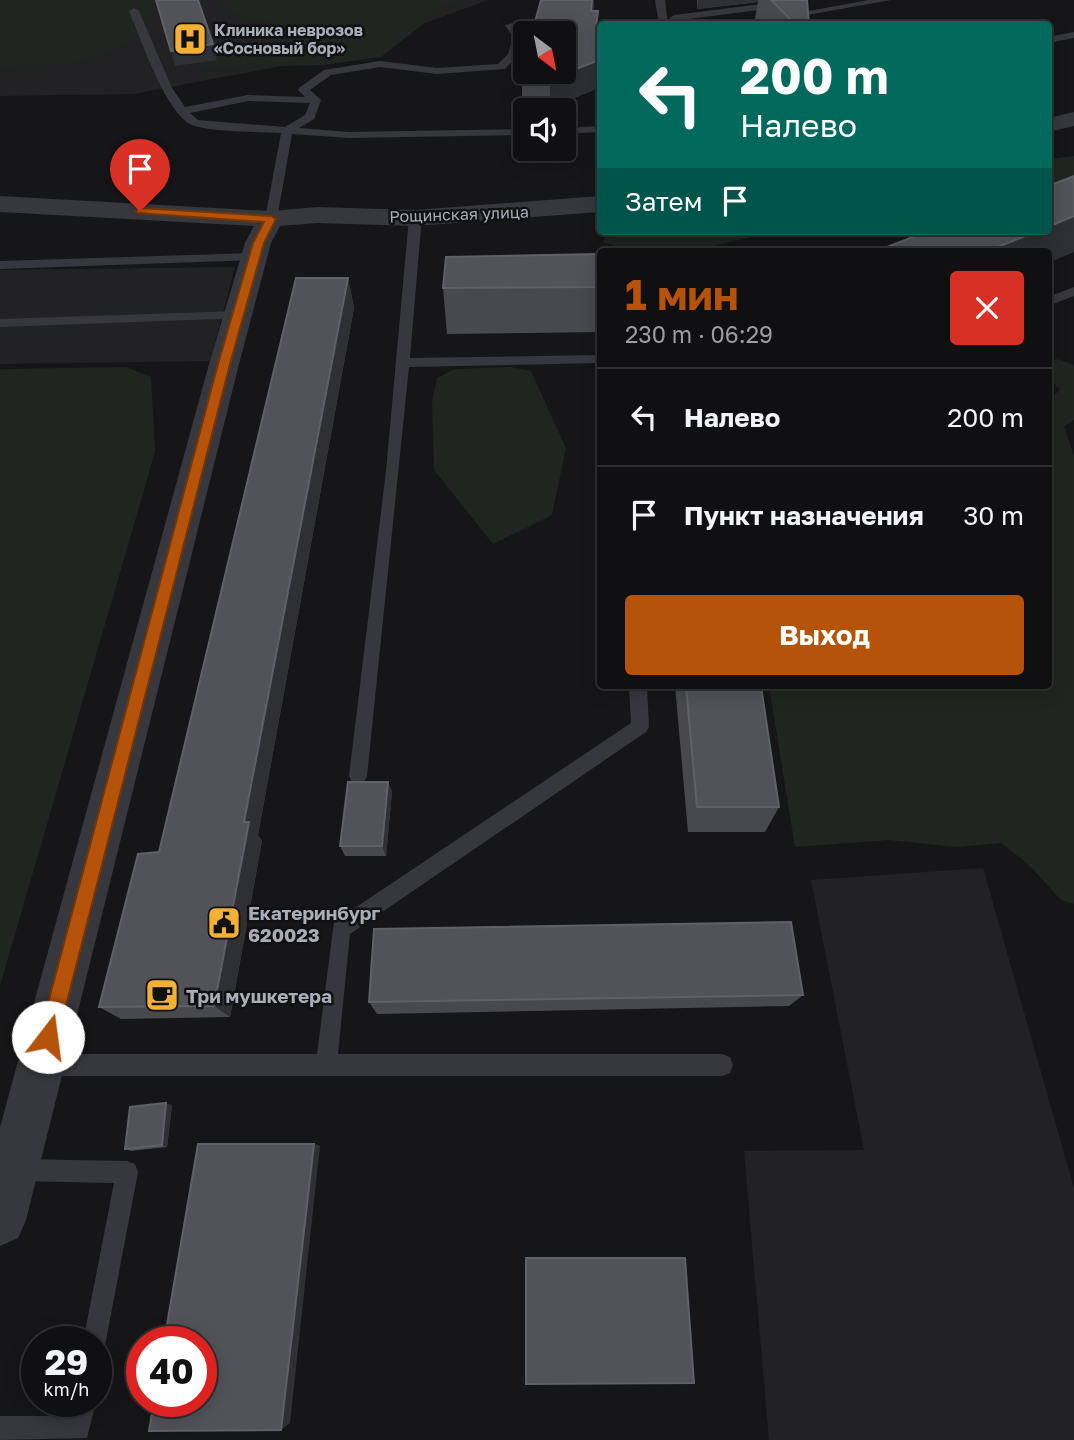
<!DOCTYPE html>
<html lang="ru">
<head>
<meta charset="utf-8">
<style>
	:root { --surface:#101012; --page:#1e1e20; --text:#f1f3f6; --muted:#9c9d9f; --line:#303032; --accent:#b45309 }
	body { margin:0; font-family:"Golos Text",sans-serif; background:var(--page); color:var(--text); height:100vh; display:flex; flex-direction:column; font-size:26px; white-space:nowrap }
	* { box-sizing:border-box; margin:0 }
	p { font-size:23px; color:var(--muted) }
	.icon { flex:none; width:38px; height:38px; fill:none; stroke:currentColor; stroke-width:2; stroke-linecap:round; stroke-linejoin:round }
	.map { position:relative; flex:1; overflow:hidden }
	.side { position:absolute; left:597px; top:248px; width:455px; height:441px; display:flex; flex-direction:column; background:var(--surface); border-radius:7px; box-shadow:0 4px 18px #0003,0 0 0 2px var(--line) }
	.side>* { flex:none }
	.banner { position:absolute; left:597px; top:21px; width:455px; height:214px; border-radius:7px; box-shadow:0 4px 18px #0003,0 0 0 2px var(--line); background:#00695c; color:#fff; overflow:hidden }
	.needle { width:46px; rotate:148deg }
	.controls { position:absolute; left:513px; top:21px; display:grid; gap:14px }
	.controls a { display:grid; place-items:center; width:63px; height:63px; border-radius:7px; background:var(--surface); box-shadow:0 4px 18px #0003,0 0 0 2px var(--line); font-size:35px }
	.speed { position:absolute; left:21px; top:1326px; display:flex; gap:14px; font-size:35px; font-weight:700; text-align:center }
	.speed>* { display:grid; place-content:center; width:91px; height:91px; border-radius:50%; background:var(--surface); box-shadow:0 4px 18px #0003,0 0 0 2px var(--line); line-height:1 }
	.speed small { font-size:18px; font-weight:400 }
	.speed .limit { border:10px solid #d22; background:#fff; color:#111 }
	.pin { position:absolute; display:grid; place-items:center; width:60px; height:60px; color:#fff; margin:-72px -30px; border-radius:50% 50% 50% 0; rotate:-45deg; box-shadow:0 0 7px #0007 }
	.pin .icon { rotate:45deg }
	.me { position:absolute; width:77px; margin:-38px; rotate:15deg; stroke-linejoin:round; filter:drop-shadow(0 0 5px #0008) }
	.turn { display:flex; align-items:center; gap:24px; height:147px; padding:0 28px; font-size:32px }
	.turn .icon { width:91px; height:91px; stroke-width:2.5 }
	.turn b { display:block; font-size:49px; line-height:60px }
	.then { display:flex; align-items:center; height:66px; padding:0 28px; background:#0003; gap:14px; font-size:26px }
	.round { display:grid; place-items:center; flex:none; width:74px; height:74px; border-radius:7px; background:var(--page) }
	.overview { display:flex; align-items:center; justify-content:space-between; height:119px; padding:0 28px }
	h1 { font-size:42px; font-weight:700; line-height:52px; color:var(--accent) }
	.primary-button { display:flex; gap:14px; margin-top:auto; padding:14px 28px }
	.primary-button a { flex:1; height:80px; border-radius:7px; background:var(--accent); color:#fff; font-size:28px; font-weight:700; line-height:80px; text-align:center }
	ul { padding:0; list-style:none }
	li { display:flex; align-items:center; gap:21px; height:98px; padding:0 28px; border-top:2px solid var(--line) }
	li div { flex:1 }
	li b { display:block; font-size:26px }
	li em { font-style:normal }
	.map>svg:first-child { display:block }
</style>
</head>
<body>
<div class="map">
<svg width="1074" height="1440" viewBox="0 0 1074 1440">
	<rect width="100%" height="100%" fill="#161618"/>
	<path fill="#222225" d="M 0,0 L 488,0 L 339,55 L 134,94 L 0,96 Z
		M 235,267 L 210,361 L 0,364 L 0,270 Z
		M 983,868 L 1074,1188 L 1074,1440 L 769,1440 L 744,1151 L 864,1150 L 811,880 Z"/>
	<path fill="#1e261f" d="M 0,0 L 175,0 L 152,8 C 148,17 143,30 136,36 C 104,64 40,68 0,67 Z
		M 217,0 L 465,0 L 438,8 L 423,24 L 381,57 L 324,65 L 198,68 L 196,60 L 218,54 L 242,53 L 257,60 L 308,54 L 297,30 L 274,22 L 243,18 Z
		M 1074,156 L 1074,190 L 1048,198 L 1048,159 Z
		M 608,231 L 776,231 L 688,252 L 630,250 L 603,242 Z
		M 1057,359 L 1074,365 L 1074,420 L 1064,426 L 1074,456 L 1074,904 L 1061,900 L 1029,865 L 1001,843 L 957,847 L 889,840 L 795,847 L 769,686 L 1048,686 L 1048,400 L 1060,390 L 1048,377 L 1048,364 Z
		M 126,367 L 151,377 L 155,452 L 0,986 L 0,369 Z
		M 511,367 L 531,371 L 566,448 L 552,515 L 493,544 L 434,470 L 432,401 L 437,378 L 455,369 Z"/>
	<g fill="none" stroke-linecap="round" stroke-linejoin="round">
		<path fill="#37383d" fill-rule="evenodd" d="M 655,0 L 665,0 L 668,24 L 659,24 Z
			M 869,0 L 891,0 L 756,24 L 737,24 Z
			M 778,2 L 783,5 L 781,7 L 674,21 L 669,18 L 674,15 Z
			M 134,8 L 139,11 L 172,88 L 185,107 L 248,95 L 305,97 L 298,90 L 299,88 L 324,70 L 380,61 L 437,68 L 498,64 L 508,54 L 513,37 L 505,25 L 513,23 L 523,37 L 518,55 L 505,69 L 437,74 L 380,67 L 331,75 L 310,90 L 321,100 L 314,119 L 299,128 L 349,132 L 525,129 L 525,135 L 349,138 L 292,134 L 277,219 L 267,222 L 265,219 L 281,133 C 254,131 222,133 195,126 C 167,119 140,36 129,11 ZM 248,101 L 310,103 L 305,115 L 285,127 L 198,120 L 190,113 Z
			M 1074,32 L 1074,38 L 1048,43 L 1048,37 Z
			M 600,126 L 600,132 L 564,134 L 564,128 Z
			M 415,214 L 421,218 L 421,227 L 410,358 L 600,355 L 600,363 L 409,367 L 367,776 L 364,782 L 358,784 L 352,782 L 349,776 L 386,471 L 409,218 Z
			M 254,253 L 258,254 L 258,260 L 0,269 L 0,261 Z
			M 1074,287 L 1074,296 L 1048,306 L 1048,297 Z
			M 239,311 L 244,312 L 244,318 L 0,327 L 0,319 Z
			M 629,686 L 647,686 L 649,727 L 646,732 L 350,934 L 338,1054 L 722,1054 L 730,1057 L 733,1065 L 730,1073 L 722,1076 L 43,1076 L 35,1073 L 32,1065 L 35,1057 L 43,1054 L 317,1054 L 334,922 L 631,723 Z
			M 17,1159 L 127,1161 L 135,1164 L 138,1172 L 104,1351 L 96,1354 L 96,1342 L 83,1342 L 114,1183 L 17,1181 L 9,1178 L 6,1170 L 9,1162 Z
			M 70,1402 L 96,1402 L 87,1438 L 0,1440 L 0,1416 L 68,1416 Z"/>
		<path fill="#37383d" fill-rule="evenodd" d="M 1074,112 L 1074,126 L 1048,132 L 1048,118 Z
			M 0,196 L 271,211 L 317,207 L 415,210 L 600,196 L 600,212 L 415,226 L 317,223 L 280,226 L 271,243 L 239,364 L 26,1220 L 18,1238 L 0,1246 L 0,1127 L 209,364 L 245,243 L 254,226 L 0,212 Z"/>
	</g>
	<path fill="#47494d" d="M 541,0 L 594,0 L 594,11 L 597,27 L 600,27 L 600,58 L 596,89 L 550,108 L 522,106 L 522,77 Z
		M 697,0 L 807,0 L 809,24 L 754,24 L 758,2 L 697,9 Z
		M 600,254 L 600,332 L 447,334 L 443,288 Z
		M 348,278 L 354,308 L 258,835 L 262,841 L 230,1017 L 121,1019 L 99,1007 L 159,852 Z
		M 675,686 L 761,686 L 779,807 L 765,832 L 688,832 Z
		M 388,782 L 392,792 L 386,856 L 345,856 L 340,846 Z
		M 803,995 L 789,1006 L 377,1014 L 369,1002 Z
		M 172,1105 L 167,1147 L 131,1151 L 125,1149 Z
		M 526,1257 L 678,1257 L 685,1258 L 526,1258 Z"/>
	<path fill="#2f3033" d="M 591,0 L 594,0 L 594,13 L 589,39 Z
		M 698,0 L 758,0 L 758,2 L 697,9 Z
		M 600,40 L 600,58 L 596,89 L 550,108 L 550,79 Z
		M 213,44 L 217,60 L 175,66 L 171,51 Z
		M 1074,216 L 1074,252 L 1048,263 L 1048,252 L 985,252 L 1038,231 L 1048,231 L 1048,227 Z
		M 348,278 L 354,308 L 258,835 L 262,841 L 230,1017 L 214,1006 L 244,822 Z
		M 388,782 L 392,792 L 386,856 L 382,846 Z
		M 166,1103 L 172,1105 L 167,1147 L 162,1145 Z
		M 314,1144 L 320,1146 L 290,1423 L 281,1430 Z"/>
	<path fill="#525359" stroke="#5f6168" stroke-width="2" d="M 156,0 L 198,0 L 213,44 L 171,51 Z
		M 541,0 L 592,0 L 591,11 L 598,11 L 596,27 L 600,27 L 600,40 L 597,61 L 550,79 L 522,77 L 525,63 L 525,72 L 564,72 L 564,33 L 532,33 Z
		M 771,0 L 807,0 L 809,24 L 795,24 Z
		M 1074,176 L 1074,216 L 1048,227 L 1048,186 Z
		M 928,231 L 1038,231 L 985,252 L 709,252 L 882,249 Z
		M 600,254 L 600,287 L 443,288 L 446,257 Z
		M 296,278 L 348,278 L 244,822 L 249,822 L 214,1006 L 99,1007 L 138,854 L 159,852 Z
		M 686,686 L 761,686 L 779,807 L 697,807 Z
		M 348,782 L 388,782 L 382,846 L 340,846 Z
		M 791,922 L 803,995 L 369,1002 L 374,929 Z
		M 166,1103 L 162,1145 L 125,1149 L 130,1107 Z
		M 198,1144 L 314,1144 L 281,1430 L 149,1431 L 154,1402 L 201,1402 L 201,1342 L 164,1342 Z
		M 526,1258 L 685,1258 L 694,1383 L 526,1384 Z"/>
	<path fill="#b45309" stroke="#753606" stroke-width="2" d="M 140,208 L 271,216 L 276,219 L 264,243 L 230,364 L 58,1037 L 55,1044 L 48,1047 L 42,1044 L 39,1037 L 218,364 L 253,243 L 264,222 L 137,213 L 135,211 Z"/>
	<defs>
		<symbol id="hospital-square" viewBox="-11 -11 22 22"><rect x="-9" y="-9" width="18" height="18" rx="4" fill="#f2b134" stroke="#111113"/><path d="M-5-5h3v3.5h4V-5h3V5h-3V1.5h-4V5h-3Z" fill="#111"/></symbol>
		<symbol id="civic-square" viewBox="-11 -11 22 22"><rect x="-9" y="-9" width="18" height="18" rx="4" fill="#f2b134" stroke="#111113"/><path d="M-.6-6.5H3V-4.5H.6V-3L4-1V1h2V6H-6V1h2V-1L-.6-3ZM-1.2 2.5V6h2.4V2.5Z" fill="#111"/></symbol>
		<symbol id="cafe-square" viewBox="-11 -11 22 22"><rect x="-9" y="-9" width="18" height="18" rx="4" fill="#f2b134" stroke="#111113"/><path d="M-5.5-4.5H6V0H3Q3 3.5 0 3.5H-2.5Q-5.5 3.5-5.5 0ZM3-3.2v2h1.7v-2ZM-6 4.5H4V6H-6Z" fill="#111"/></symbol>
	</defs>
	<g fill-rule="evenodd">
		<use href="#hospital-square" x="171" y="20" width="38" height="38"/>
		<use href="#civic-square" x="205" y="904" width="38" height="38"/>
		<use href="#cafe-square" x="143" y="976" width="38" height="38"/>
	</g>
	<g text-anchor="middle" dominant-baseline="central" stroke-width="5" stroke-linejoin="round" paint-order="stroke">
		<g font-size="16" font-weight="bold" fill="#a8adb8" stroke="#111113" text-anchor="start">
			<text x="214" y="30">Клиника неврозов<tspan x="214" dy="18">«Сосновый бор»</tspan></text>
		</g>
		<g font-size="16" fill="#a8adb8" stroke="#111113">
			<text transform="translate(459 214) rotate(-2)">Рощинская улица</text>
		</g>
		<g font-size="19" font-weight="bold" fill="#a8adb8" stroke="#111113" text-anchor="start">
			<text x="248" y="912">Екатеринбург<tspan x="248" dy="22">620023</tspan></text>
			<text x="186" y="995">Три мушкетера</text>
		</g>
	</g>
</svg>
<div class="controls">
<a><svg class="needle" viewBox="-14 -14 28 28"><path d="M0-13l5 13h-10z" fill="#e53935"/><path d="M0 13l5-13h-10z" fill="#9c9d9f"/></svg></a>
<a><svg class="icon" aria-label="sound" viewBox="0 0 24 24"><path d="M4 9h4l5-4v14l-5-4H4zM17 9q2 3 0 6"/></svg></a>
</div>
<div class="speed"><div>29<small>km/h</small></div><div class="limit">40</div></div>
<div class="pin" style="left:140px;top:211px;background:#d93025"><svg class="icon" aria-label="arrive" viewBox="0 0 24 24"><path d="M6 21V4h12l-3 4 3 4H6"/></svg></div>
<svg class="me" style="left:48px;top:1037px" viewBox="-20 -20 40 40"><circle r="19" fill="#fff"/><path d="M0-13L10 11 0 6-10 11z" fill="#b45309"/></svg>
<div class="banner">
<div class="turn"><svg class="icon" aria-label="left" viewBox="0 0 24 24"><path d="M17 20v-9H6M10 6l-5 5 5 5"/></svg><div><b>200 m</b>Налево</div></div>
<div class="then">Затем<svg class="icon" aria-label="arrive" viewBox="0 0 24 24"><path d="M6 21V4h12l-3 4 3 4H6"/></svg></div>
</div>
<section class="side">
<div class="overview"><div><h1>1 мин</h1><p>230 m · 06:29</p></div><a class="round" style="background:#d93025;color:#fff"><svg class="icon" aria-label="close" viewBox="0 0 24 24"><path d="M6 6l12 12M18 6L6 18"/></svg></a></div>
<ul>
<li><svg class="icon" aria-label="left" viewBox="0 0 24 24"><path d="M17 20v-9H6M10 6l-5 5 5 5"/></svg><div><b>Налево</b></div><em>200 m</em></li>
<li><svg class="icon" aria-label="arrive" viewBox="0 0 24 24"><path d="M6 21V4h12l-3 4 3 4H6"/></svg><div><b>Пункт назначения</b></div><em>30 m</em></li>
</ul>
<div class="primary-button"><a>Выход</a></div>
</section>
</div>
</body>
</html>
